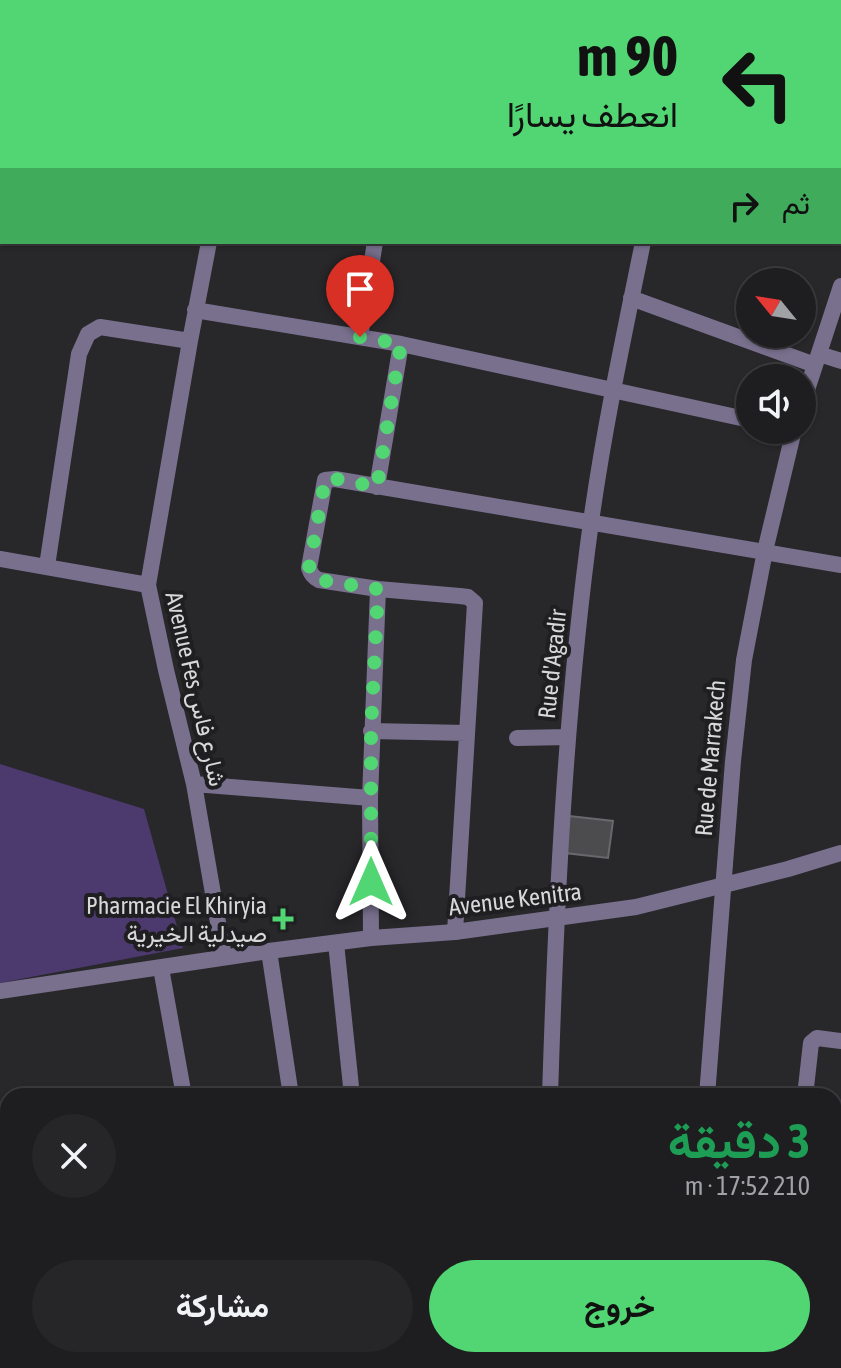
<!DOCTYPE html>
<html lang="ar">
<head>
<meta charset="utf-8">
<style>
	:root { --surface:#1e1d20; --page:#262629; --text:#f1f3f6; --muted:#a1a2a5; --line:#3c3b3e; --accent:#52d673 }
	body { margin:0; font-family:"Asap Condensed",Vazirmatn,sans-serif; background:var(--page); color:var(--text); direction:rtl; height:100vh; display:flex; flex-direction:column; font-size:30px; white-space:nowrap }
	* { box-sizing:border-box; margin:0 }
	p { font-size:26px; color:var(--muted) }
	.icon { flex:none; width:44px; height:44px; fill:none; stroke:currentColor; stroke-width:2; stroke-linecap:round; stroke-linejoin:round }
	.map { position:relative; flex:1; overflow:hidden; direction:ltr }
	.panel { position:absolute; left:0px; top:1088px; width:842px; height:280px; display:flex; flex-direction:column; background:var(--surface); border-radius:24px 24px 0 0; box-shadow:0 2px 6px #0004,0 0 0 2px var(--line); direction:rtl }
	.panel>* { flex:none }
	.banner { position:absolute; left:0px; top:0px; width:842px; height:244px; box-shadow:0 2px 6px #0004,0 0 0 2px var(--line); direction:rtl; background:#52d673; color:#111; overflow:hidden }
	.needle { width:52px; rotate:300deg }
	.tools { position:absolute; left:736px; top:268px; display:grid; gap:16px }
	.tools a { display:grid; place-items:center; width:80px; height:80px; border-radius:50%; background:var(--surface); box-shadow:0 2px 6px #0004,0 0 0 2px var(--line); font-size:40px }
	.pin { position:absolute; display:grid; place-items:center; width:68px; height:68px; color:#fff; margin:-82px -34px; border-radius:50% 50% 50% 0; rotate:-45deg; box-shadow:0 0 8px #0007 }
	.pin .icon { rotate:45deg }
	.me { position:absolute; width:88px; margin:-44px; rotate:0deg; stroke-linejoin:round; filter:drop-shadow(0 0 6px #0008) }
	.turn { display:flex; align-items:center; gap:28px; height:168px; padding:0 32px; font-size:36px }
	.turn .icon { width:104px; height:104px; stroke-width:2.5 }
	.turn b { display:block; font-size:56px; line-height:68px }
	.then { display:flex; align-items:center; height:76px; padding:0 32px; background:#0003; gap:16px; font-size:30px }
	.round { display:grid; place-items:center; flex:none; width:84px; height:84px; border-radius:42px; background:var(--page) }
	.head { display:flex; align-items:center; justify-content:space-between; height:136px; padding:0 32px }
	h1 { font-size:48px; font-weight:700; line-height:60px; color:#1e9e55 }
	.button { display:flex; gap:16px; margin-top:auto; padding:16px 32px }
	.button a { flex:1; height:92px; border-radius:48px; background:var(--accent); color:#111; font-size:32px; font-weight:700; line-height:92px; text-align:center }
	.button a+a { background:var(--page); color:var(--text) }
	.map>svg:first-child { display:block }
</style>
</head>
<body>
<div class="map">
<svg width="841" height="1368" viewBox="0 0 841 1368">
	<rect width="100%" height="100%" fill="#28272a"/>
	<path fill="#4c396e" d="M 0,764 L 144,809 L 183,948 L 0,983 Z"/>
	<path fill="#4c4b4e" stroke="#69686c" stroke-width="2" d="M 569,816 L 613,821 L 608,858 L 565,853 Z"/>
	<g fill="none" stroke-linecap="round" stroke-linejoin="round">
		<path stroke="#79708e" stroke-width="16" d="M 259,2 L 260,0
			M 546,2 L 547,0
			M 698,2 L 699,0
			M 840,93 L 841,93
			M 209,242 L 190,341 L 148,585 L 166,670 L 194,784 L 224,957
			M 631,298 L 815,365
			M 195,310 L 401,344 L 750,420
			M 360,337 L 375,242
			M 819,354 L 841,361
			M 802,405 L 841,286
			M 377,487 L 401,344
			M 0,559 L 148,585
			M 47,566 L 79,354 L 88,334 L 100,327 L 190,341
			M 371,731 L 467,733
			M 517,738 L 568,737
			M 194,784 L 370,798
			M 455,932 L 475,603 L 468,597 L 460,596 L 378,589 L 319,580 C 313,577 311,574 309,568 L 325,480 L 335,479 L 841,565
			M 371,938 L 370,798 L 378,589
			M 336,943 L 352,1096
			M 269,951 L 291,1096
			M 161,968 L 184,1096
			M 550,1096 C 556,904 565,712 591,522 C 604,428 624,335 643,242
			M 707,1096 L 733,761 L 744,660 L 765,551 L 794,430
			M 805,1096 L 811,1043 L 817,1038 L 841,1041
			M 834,1211 L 841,1213
			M 0,1293 L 8,1292
			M 0,1310 L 5,1368
			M 234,1360 L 236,1368
			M 331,1368 L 387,1361 L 523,1368
			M 628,1368 L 628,1360
			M 683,1368 L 683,1360"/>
		<path stroke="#79708e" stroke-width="16" d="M 0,991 L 269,951 L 371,938 L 455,932 L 636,907 L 788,869 L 841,853"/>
	</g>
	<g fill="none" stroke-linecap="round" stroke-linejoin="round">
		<path stroke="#52d673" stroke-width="14" stroke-dasharray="0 25.2" d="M 360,337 L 401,344 L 377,487 L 331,478 L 325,480 L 309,568 L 311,574 L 319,580 L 378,589 L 371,731 L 371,882"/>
	</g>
	<path fill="#52d673" stroke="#1f1e21" stroke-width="3" d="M279 907h8v8h8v8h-8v8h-8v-8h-8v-8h8z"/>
	<g text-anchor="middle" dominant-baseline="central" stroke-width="8" stroke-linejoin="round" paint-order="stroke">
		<g font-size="24" fill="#d8d7d9" stroke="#1f1e21">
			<text transform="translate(552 664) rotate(-84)">Rue d'Agadir</text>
			<text transform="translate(196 689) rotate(77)">Avenue Fes شارع فاس</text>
			<text transform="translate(710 758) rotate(-85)">Rue de Marrakech</text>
			<text transform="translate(515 899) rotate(-7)">Avenue Kenitra</text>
		</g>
		<g font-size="24" fill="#d8d7d9" stroke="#1f1e21" text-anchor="end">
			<text x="267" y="905">Pharmacie El Khiryia<tspan x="267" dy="28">صيدلية الخيرية</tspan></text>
		</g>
	</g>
</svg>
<div class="tools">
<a><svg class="needle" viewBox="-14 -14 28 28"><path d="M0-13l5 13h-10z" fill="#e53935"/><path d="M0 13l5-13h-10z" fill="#a1a2a5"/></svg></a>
<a><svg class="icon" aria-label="sound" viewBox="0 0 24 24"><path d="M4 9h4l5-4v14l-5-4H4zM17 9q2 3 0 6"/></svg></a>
</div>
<div class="pin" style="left:360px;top:337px;background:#d93025"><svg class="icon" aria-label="arrive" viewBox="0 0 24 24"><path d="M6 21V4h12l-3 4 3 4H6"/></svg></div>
<svg class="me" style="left:371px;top:882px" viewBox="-20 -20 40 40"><path d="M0-17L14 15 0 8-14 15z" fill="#52d673" stroke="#fff" stroke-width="4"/></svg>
<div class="banner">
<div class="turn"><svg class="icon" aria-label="left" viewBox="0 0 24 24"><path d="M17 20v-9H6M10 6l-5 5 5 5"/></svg><div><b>90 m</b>انعطف يسارًا</div></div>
<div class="then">ثم<svg class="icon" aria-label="right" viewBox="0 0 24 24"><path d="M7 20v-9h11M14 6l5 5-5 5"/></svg></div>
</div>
<section class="panel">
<div class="head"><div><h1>3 دقيقة</h1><p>210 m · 17:52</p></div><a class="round"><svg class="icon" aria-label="close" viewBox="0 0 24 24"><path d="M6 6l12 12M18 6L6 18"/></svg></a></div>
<div class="button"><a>خروج</a><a>مشاركة</a></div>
</section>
</div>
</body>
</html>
